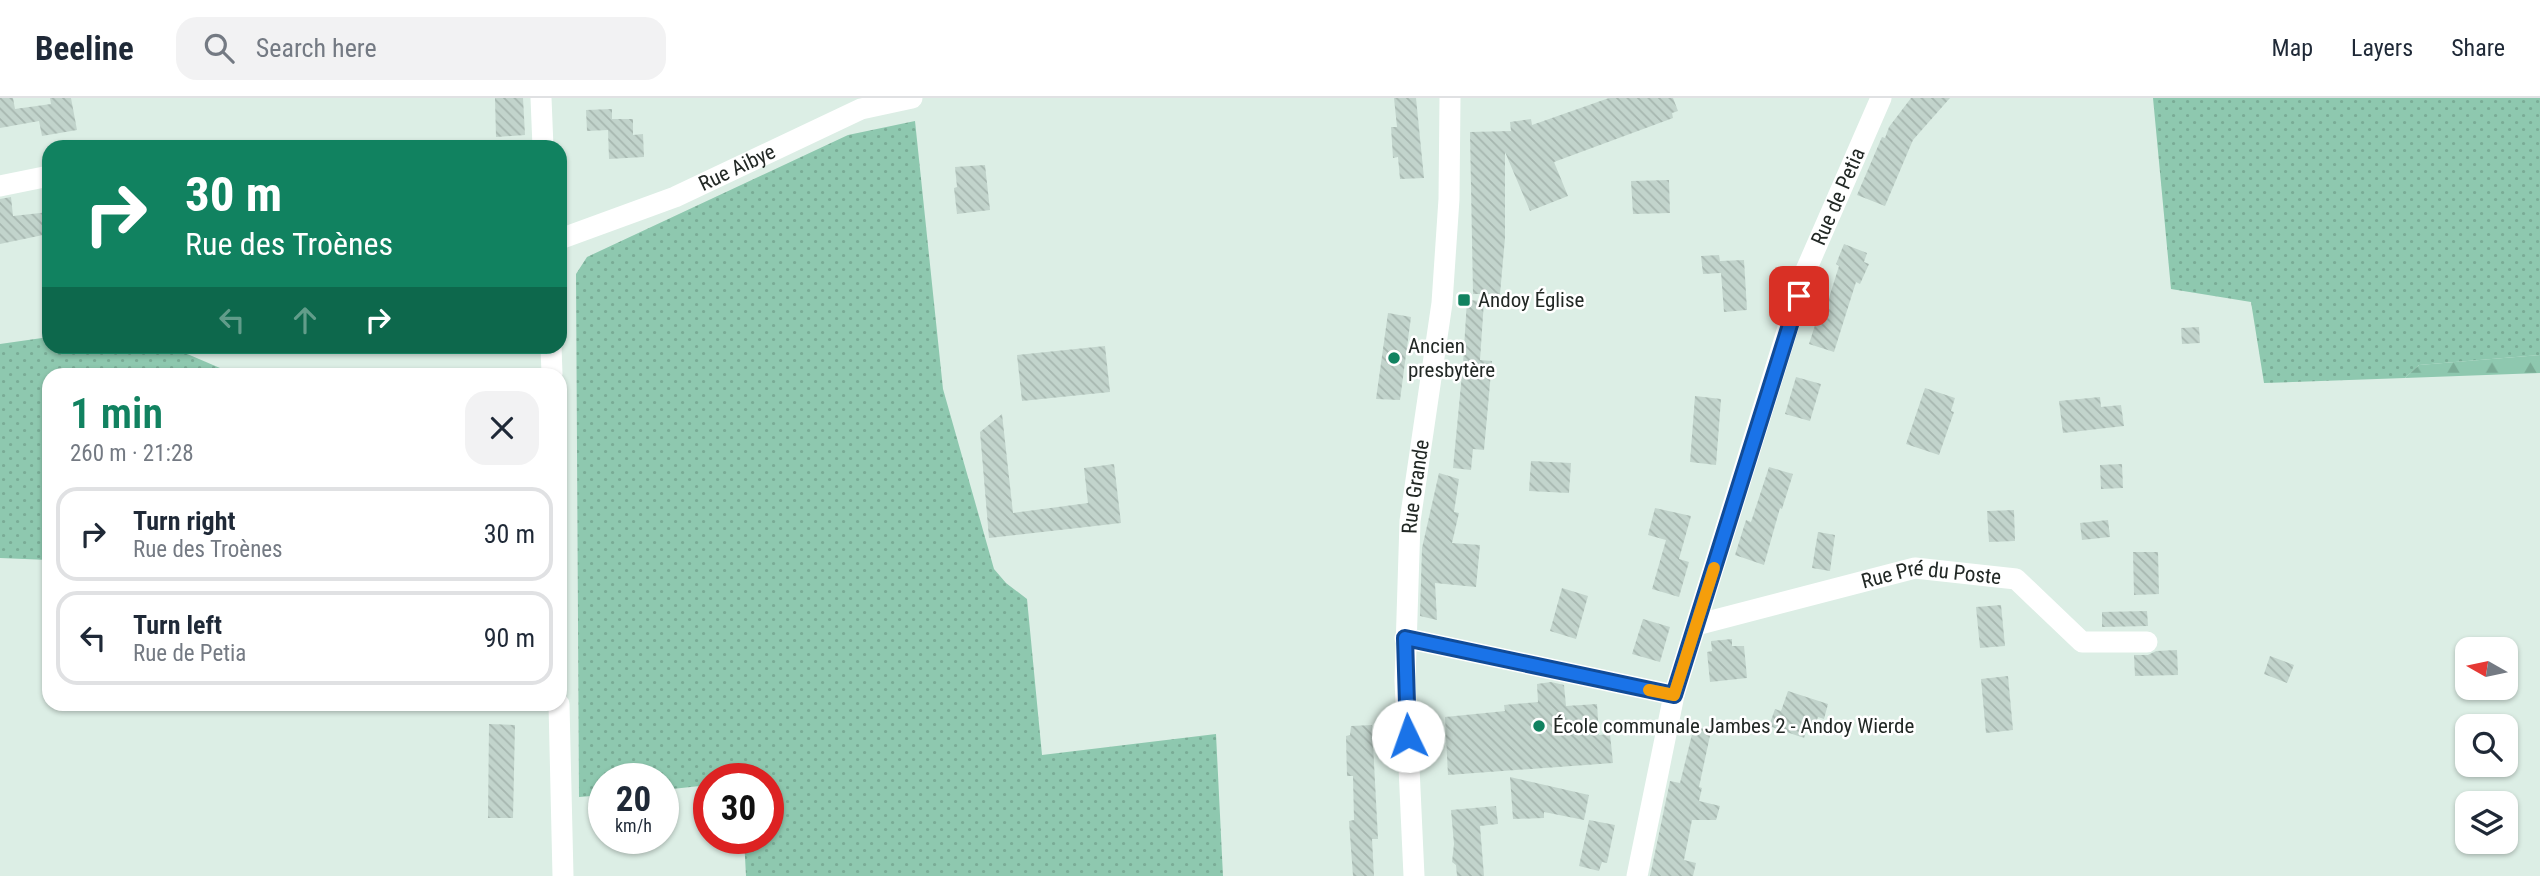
<!DOCTYPE html>
<html lang="en">
<head>
<meta charset="utf-8">
<style>
	:root { --surface:#fff; --page:#f2f2f3; --text:#1f2937; --muted:#747a83; --line:#e0e1e3; --accent:#118260 }
	body { margin:0; font-family:"Roboto Condensed",sans-serif; background:var(--page); color:var(--text); height:100vh; display:flex; flex-direction:column; font-size:26px; white-space:nowrap }
	* { box-sizing:border-box; margin:0 }
	p { font-size:23px; color:var(--muted) }
	.icon { flex:none; width:38px; height:38px; fill:none; stroke:currentColor; stroke-width:2; stroke-linecap:round; stroke-linejoin:round }
	.map { position:relative; flex:1; overflow:hidden }
	.details { position:absolute; left:42px; top:270px; width:525px; height:343px; display:flex; flex-direction:column; background:var(--surface); border-radius:21px; box-shadow:0 2px 5px #0004 }
	.details>* { flex:none }
	.banner { position:absolute; left:42px; top:42px; width:525px; height:214px; border-radius:21px; box-shadow:0 2px 5px #0004; background:#118260; color:#fff; overflow:hidden }
	.needle { width:46px; rotate:279deg }
	.tools { position:absolute; left:2455px; top:539px; display:grid; gap:14px }
	.tools a { display:grid; place-items:center; width:63px; height:63px; border-radius:14px; background:var(--surface); box-shadow:0 2px 5px #0004; font-size:35px }
	.speed { position:absolute; left:588px; top:665px; display:flex; gap:14px; font-size:35px; font-weight:700; text-align:center }
	.speed>* { display:grid; place-content:center; width:91px; height:91px; border-radius:50%; background:var(--surface); box-shadow:0 2px 5px #0004; line-height:1 }
	.speed small { font-size:18px; font-weight:400 }
	.speed .limit { border:10px solid #d22; background:#fff; color:#111 }
	.pin { position:absolute; display:grid; place-items:center; width:60px; height:60px; color:#fff; margin:-30px; border-radius:14px; box-shadow:0 4px 10px #0006 }
	.me { position:absolute; width:77px; margin:-38px; rotate:357deg; stroke-linejoin:round; filter:drop-shadow(0 0 5px #0008) }
	.turn { display:flex; align-items:center; gap:24px; height:147px; padding:0 28px; font-size:32px }
	.turn .icon { width:91px; height:91px; stroke-width:2.5 }
	.turn b { display:block; font-size:49px; line-height:60px }
	.lanes { display:flex; align-items:center; height:66px; padding:0 28px; background:#0003; justify-content:center; gap:35px; direction:ltr }
	.lanes .off { opacity:.35 }
	.round { display:grid; place-items:center; flex:none; width:74px; height:74px; border-radius:21px; background:var(--page) }
	.summary { display:flex; align-items:center; justify-content:space-between; height:119px; padding:0 28px }
	h1 { font-size:42px; font-weight:600; line-height:52px; color:var(--accent) }
	ul { padding:0; list-style:none }
	li { display:flex; align-items:center; gap:21px; height:94px; margin:0 14px 10px; padding:0 14px; border:4px solid var(--line); border-radius:21px }
	li div { flex:1 }
	li b { display:block; font-size:26px }
	li em { font-style:normal }
	header { display:flex; align-items:center; gap:42px; box-sizing:border-box; height:98px; padding:0 35px; background:var(--surface); border-bottom:2px solid var(--line) }
	header strong { font-size:33px }
	nav { display:flex; gap:38px; margin-inline-start:auto; font-size:24px }
	.search { width:490px; height:63px; background:var(--page); display:flex; align-items:center; gap:18px; box-sizing:border-box; padding:0 24px; border-radius:21px; color:var(--muted); font-size:26px }
	.map>svg:first-child { display:block }
</style>
</head>
<body>
<header>
<strong>Beeline</strong>
<div class="search"><svg class="icon" aria-label="search" viewBox="0 0 24 24"><circle cx="10" cy="10" r="6"/><path d="M15 15l6 6"/></svg>Search here</div>
<nav><a>Map</a><a>Layers</a><a>Share</a></nav>
</header>
<div class="map">
<svg width="2540" height="778" viewBox="0 0 2540 778">
	<defs>
		<pattern id="grass-dots" width="8" height="8" patternUnits="userSpaceOnUse" patternTransform="scale(1.75)"><rect width="8" height="8" fill="#8ec8af"/><path d="M2 2h.1M6 6h.1" fill="none" stroke="#7aac96" stroke-width="1.8" stroke-linecap="round"/></pattern>
		<pattern id="forest-firs" width="22" height="20" patternUnits="userSpaceOnUse" patternTransform="scale(1.75)"><rect width="22" height="20" fill="#8ec8af"/><path d="M5 1l3.5 6h-7zM16 11l3.5 6h-7z" fill="#7aac96"/></pattern>
		<pattern id="building-back-hatch" width="6" height="6" patternUnits="userSpaceOnUse" patternTransform="scale(1.75)"><rect width="6" height="6" fill="#c2d4cc"/><path d="M-1 5l2 2M0 0l6 6M5-1l2 2" fill="none" stroke="#a6b6af"/></pattern>
	</defs>
	<rect width="100%" height="100%" fill="#dceee5"/>
	<path fill="url(#grass-dots)" d="M 2153,0 L 2540,0 L 2540,257 L 2419,267 L 2405,280 L 2264,285 L 2251,204 L 2171,191 Z
		M 915,23 L 943,291 L 994,471 L 1006,485 L 1027,501 L 1042,657 L 1216,636 L 1223,778 L 746,778 L 744,740 L 768,740 L 768,681 L 709,681 L 709,687 L 663,692 L 663,681 L 604,681 L 604,697 L 579,699 L 576,176 L 587,159 L 848,37 Z
		M 49,239 L 49,248 L 171,249 L 234,276 L 247,276 L 49,276 L 49,462 L 0,460 L 0,246 Z"/>
	<path fill="url(#forest-firs)" d="M 2540,257 L 2540,275 L 2405,280 L 2419,267 Z"/>
	<path fill="url(#building-back-hatch)" d="M 0,0 L 13,0 L 15,11 L 51,6 L 50,0 L 71,0 L 77,32 L 42,38 L 39,23 L 0,30 Z
		M 495,0 L 523,0 L 525,37 L 496,39 Z
		M 1394,0 L 1416,0 L 1424,80 L 1400,81 L 1398,59 L 1393,60 L 1391,29 L 1397,29 Z
		M 1609,0 L 1673,0 L 1678,13 L 1672,15 L 1673,20 L 1554,64 L 1568,98 L 1530,113 L 1505,54 L 1505,140 L 1500,196 L 1473,196 L 1470,34 L 1511,33 L 1510,24 L 1531,21 L 1532,27 Z
		M 1911,0 L 1950,0 L 1913,42 L 1885,108 L 1857,97 L 1882,39 L 1885,40 L 1889,29 Z
		M 612,11 L 612,21 L 633,21 L 633,37 L 643,36 L 644,59 L 609,61 L 608,32 L 587,33 L 586,12 Z
		M 985,67 L 990,112 L 957,116 L 954,90 L 957,89 L 955,69 Z
		M 1669,82 L 1670,115 L 1633,116 L 1631,83 Z
		M 11,99 L 13,118 L 49,114 L 49,129 L 42,130 L 43,137 L 0,146 L 0,101 Z
		M 1844,146 L 1867,155 L 1864,164 L 1869,166 L 1860,186 L 1856,184 L 1834,254 L 1809,246 L 1823,202 L 1828,203 L 1839,168 L 1836,166 Z
		M 1719,157 L 1720,163 L 1744,162 L 1747,212 L 1724,214 L 1721,175 L 1703,176 L 1701,158 Z
		M 1467,202 L 1484,203 L 1480,262 L 1492,263 L 1484,352 L 1473,351 L 1471,372 L 1453,370 L 1463,266 Z
		M 1388,215 L 1411,219 L 1400,302 L 1376,301 Z
		M 2199,229 L 2200,245 L 2182,246 L 2181,230 Z
		M 1105,248 L 1110,294 L 1022,303 L 1017,257 Z
		M 1796,279 L 1821,286 L 1810,323 L 1785,316 Z
		M 1925,290 L 1955,300 L 1951,313 L 1954,314 L 1939,357 L 1906,346 Z
		M 1695,298 L 1721,301 L 1716,367 L 1690,364 Z
		M 2100,299 L 2101,309 L 2121,307 L 2124,328 L 2063,335 L 2059,303 Z
		M 1002,316 L 1013,415 L 1088,405 L 1084,370 L 1114,366 L 1121,425 L 989,440 L 980,334 Z
		M 1531,363 L 1571,365 L 1569,395 L 1529,393 Z
		M 2122,366 L 2123,390 L 2101,391 L 2100,367 Z
		M 1769,369 L 1793,376 L 1782,411 L 1780,410 L 1764,467 L 1735,457 L 1746,422 L 1751,424 Z
		M 1439,375 L 1459,381 L 1454,414 L 1459,415 L 1452,445 L 1480,447 L 1476,489 L 1435,485 L 1437,522 L 1420,518 L 1420,515 L 1422,450 Z
		M 1655,410 L 1691,418 L 1679,461 L 1689,464 L 1679,499 L 1652,491 L 1666,442 L 1648,437 Z
		M 2014,412 L 2015,443 L 1989,444 L 1987,413 Z
		M 2108,422 L 2110,439 L 2082,442 L 2080,425 Z
		M 1818,434 L 1835,437 L 1830,473 L 1812,470 Z
		M 2133,454 L 2158,454 L 2159,496 L 2134,497 Z
		M 1562,490 L 1588,498 L 1576,541 L 1550,533 Z
		M 2001,507 L 2005,548 L 1980,550 L 1976,509 Z
		M 2147,513 L 2148,528 L 2102,529 L 2102,514 Z
		M 1643,521 L 1670,529 L 1660,564 L 1632,556 Z
		M 1732,541 L 1732,548 L 1744,548 L 1747,580 L 1710,584 L 1707,554 L 1712,553 L 1711,543 Z
		M 2177,552 L 2178,577 L 2135,578 L 2134,557 L 2148,557 L 2156,553 Z
		M 2270,558 L 2294,567 L 2287,585 L 2264,576 Z
		M 2008,578 L 2013,632 L 1986,635 L 1981,581 Z
		M 1551,584 L 1564,587 L 1566,608 L 1597,606 L 1599,637 L 1610,636 L 1613,665 L 1448,677 L 1445,619 L 1505,613 L 1504,607 L 1538,604 L 1537,586 Z
		M 1788,593 L 1828,606 L 1824,621 L 1818,619 L 1814,630 L 1808,628 L 1804,640 L 1769,628 L 1775,611 L 1781,613 Z
		M 489,626 L 515,627 L 513,720 L 488,720 Z
		M 1372,627 L 1378,741 L 1372,741 L 1374,778 L 1353,778 L 1349,723 L 1354,722 L 1353,678 L 1347,678 L 1346,638 L 1350,637 L 1351,628 Z
		M 1694,628 L 1711,633 L 1699,689 L 1702,690 L 1699,703 L 1720,708 L 1716,722 L 1692,722 L 1684,762 L 1696,765 L 1693,778 L 1650,778 L 1670,683 L 1680,685 Z
		M 1510,679 L 1589,697 L 1584,722 L 1544,714 L 1544,720 L 1513,721 Z
		M 1496,708 L 1498,726 L 1480,728 L 1484,778 L 1457,778 L 1456,767 L 1452,764 L 1454,746 L 1451,712 Z
		M 1589,722 L 1615,727 L 1607,765 L 1602,764 L 1599,773 L 1579,768 Z"/>
	<g fill="none" stroke-linecap="round" stroke-linejoin="round">
		<g stroke="#fff" stroke-width="21">
			<path d="M 541,0 L 543,49"/>
			<path d="M 0,88 L 49,78"/>
			<path id="s1" d="M 560,141 L 675,99 L 861,11 L 912,0"/>
			<path d="M 551,248 L 552,276"/>
			<path id="s2" d="M 1696,527 L 1915,470 L 2016,481 L 2082,544 L 2147,544"/>
			<path d="M 1405,540 L 1674,597"/>
			<path d="M 559,606 L 563,778"/>
			<path id="s3" d="M 1414,778 L 1405,582 L 1410,423 L 1442,205 L 1449,101 L 1450,0"/>
			<path id="s4" d="M 1637,778 L 1674,597 L 1806,172 L 1881,0"/>
		</g>
	</g>
	<g fill="none" stroke-linecap="round" stroke-linejoin="round">
		<defs>
			<path id="route" d="M 1408,638 L 1405,540 L 1674,597 L 1799,198"/>
		</defs>
		<use href="#route" stroke="#114b97" stroke-width="18"/>
		<use href="#route" stroke="#1a73e8" stroke-width="12"/>
		<path stroke="#f59e0b" stroke-width="12" d="M 1649,592 L 1674,597 L 1714,470"/>
	</g>
	<g fill="#118260" stroke="#fff" stroke-width="2.5">
		<rect x="1457" y="195" width="14" height="14" rx="3.5"/>
		<circle cx="1394" cy="260" r="7"/>
		<circle cx="1539" cy="628" r="7"/>
	</g>
	<g text-anchor="middle" dominant-baseline="central" stroke-width="5" stroke-linejoin="round" paint-order="stroke">
		<g font-size="21" fill="#222825" stroke="#fff">
			<text stroke="none"><textPath href="#s1" startOffset="191">Rue Aibye</textPath></text>
			<text stroke="none"><textPath href="#s4" startOffset="710">Rue de Petia</textPath></text>
			<text stroke="none"><textPath href="#s3" startOffset="390">Rue Grande</textPath></text>
			<text stroke="none"><textPath href="#s2" startOffset="242">Rue Pré du Poste</textPath></text>
		</g>
		<g font-size="21" fill="#222825" stroke="#fff" text-anchor="start">
			<text x="1478" y="202">Andoy Église</text>
			<text x="1408" y="248">Ancien<tspan x="1408" dy="24">presbytère</tspan></text>
			<text x="1553" y="628">École communale Jambes 2 - Andoy Wierde</text>
		</g>
	</g>
</svg>
<div class="tools">
<a><svg class="needle" viewBox="-14 -14 28 28"><path d="M0-13l5 13h-10z" fill="#e53935"/><path d="M0 13l5-13h-10z" fill="#747a83"/></svg></a>
<a><svg class="icon" aria-label="search" viewBox="0 0 24 24"><circle cx="10" cy="10" r="6"/><path d="M15 15l6 6"/></svg></a>
<a><svg class="icon" aria-label="layers" viewBox="0 0 24 24"><path d="M12 4l9 5-9 5-9-5zM3 14l9 5 9-5"/></svg></a>
</div>
<div class="speed"><div>20<small>km/h</small></div><div class="limit">30</div></div>
<div class="pin" style="left:1799px;top:198px;background:#d93025"><svg class="icon" aria-label="arrive" viewBox="0 0 24 24"><path d="M6 21V4h12l-3 4 3 4H6"/></svg></div>
<svg class="me" style="left:1408px;top:638px" viewBox="-20 -20 40 40"><circle r="19" fill="#fff"/><path d="M0-13L10 11 0 6-10 11z" fill="#1a73e8"/></svg>
<div class="banner">
<div class="turn"><svg class="icon" aria-label="right" viewBox="0 0 24 24"><path d="M7 20v-9h11M14 6l5 5-5 5"/></svg><div><b>30 m</b>Rue des Troènes</div></div>
<div class="lanes"><svg class="icon off" aria-label="left" viewBox="0 0 24 24"><path d="M17 20v-9H6M10 6l-5 5 5 5"/></svg><svg class="icon off" aria-label="ahead" viewBox="0 0 24 24"><path d="M12 20V5M6 11l6-6 6 6"/></svg><svg class="icon" aria-label="right" viewBox="0 0 24 24"><path d="M7 20v-9h11M14 6l5 5-5 5"/></svg></div>
</div>
<section class="details">
<div class="summary"><div><h1>1 min</h1><p>260 m · 21:28</p></div><a class="round"><svg class="icon" aria-label="close" viewBox="0 0 24 24"><path d="M6 6l12 12M18 6L6 18"/></svg></a></div>
<ul>
<li><svg class="icon" aria-label="right" viewBox="0 0 24 24"><path d="M7 20v-9h11M14 6l5 5-5 5"/></svg><div><b>Turn right</b><p>Rue des Troènes</p></div><em>30 m</em></li>
<li><svg class="icon" aria-label="left" viewBox="0 0 24 24"><path d="M17 20v-9H6M10 6l-5 5 5 5"/></svg><div><b>Turn left</b><p>Rue de Petia</p></div><em>90 m</em></li>
</ul>
</section>
</div>
</body>
</html>
